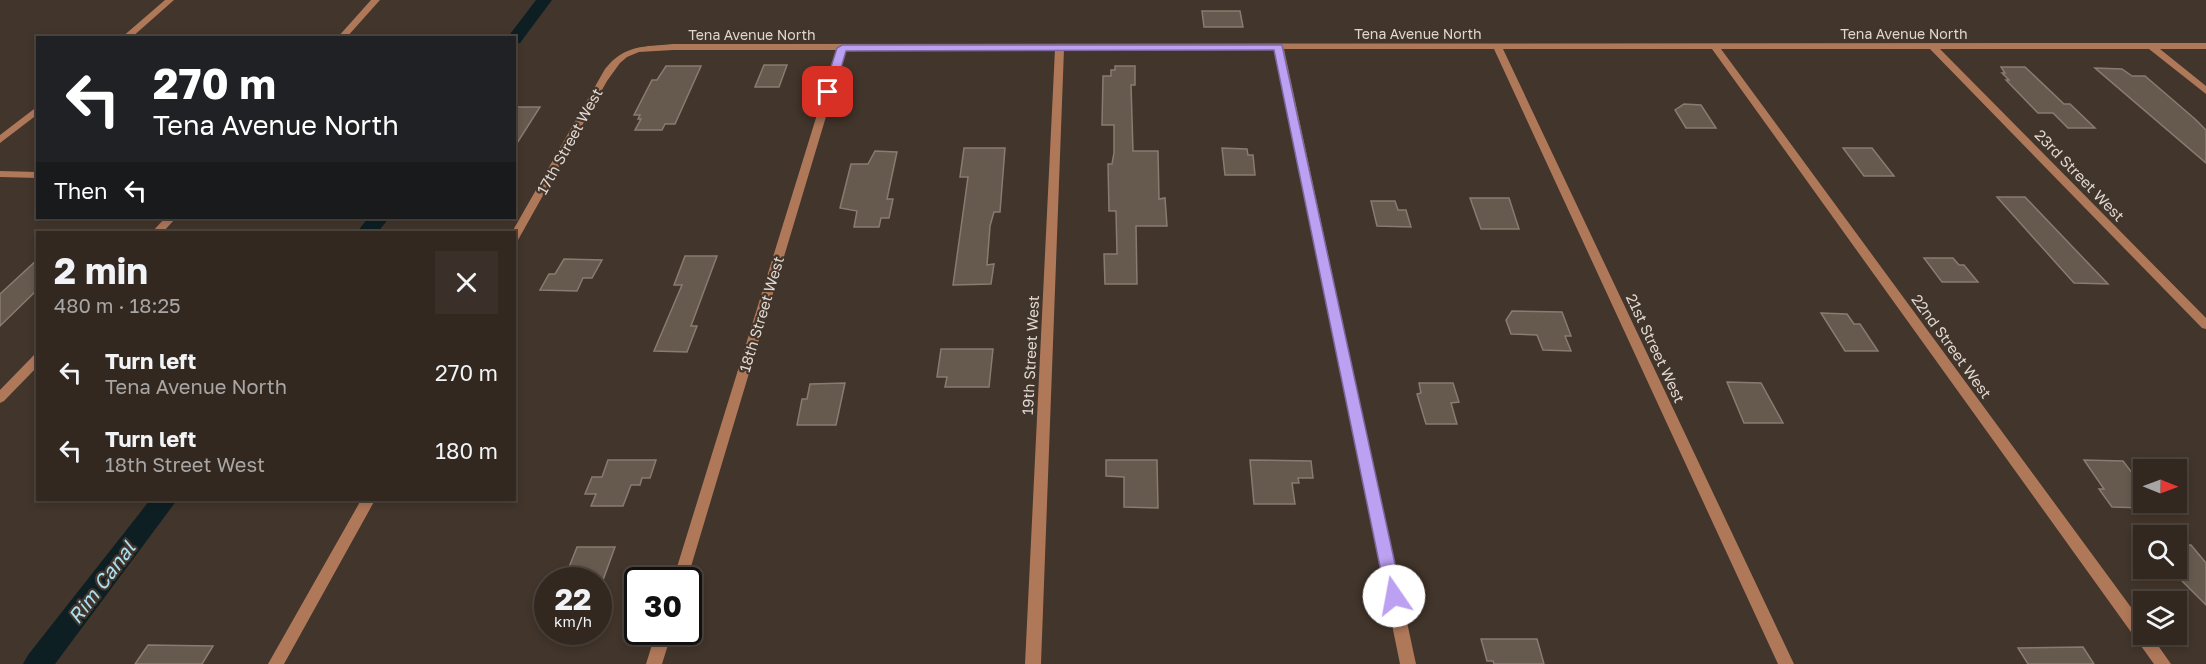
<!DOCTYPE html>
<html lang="en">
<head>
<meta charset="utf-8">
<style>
	:root { --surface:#322820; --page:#3a3029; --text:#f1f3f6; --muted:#a8a6a5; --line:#4d443e }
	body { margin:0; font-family:"Golos Text",sans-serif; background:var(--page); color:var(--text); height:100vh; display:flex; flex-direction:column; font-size:22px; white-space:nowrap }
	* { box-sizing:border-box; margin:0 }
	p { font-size:20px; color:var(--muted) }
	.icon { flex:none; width:33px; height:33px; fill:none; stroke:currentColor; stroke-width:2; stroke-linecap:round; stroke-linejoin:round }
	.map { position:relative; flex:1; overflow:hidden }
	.side { position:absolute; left:36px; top:231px; width:480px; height:270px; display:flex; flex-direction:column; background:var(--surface); border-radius:0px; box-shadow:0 3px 9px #0003,0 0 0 2px var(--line) }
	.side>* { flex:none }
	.guide { position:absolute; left:36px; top:36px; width:480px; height:183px; border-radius:0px; box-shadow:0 3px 9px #0003,0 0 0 2px var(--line); background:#202124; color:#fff; overflow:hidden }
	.needle { width:39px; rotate:91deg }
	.tools { position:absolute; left:2133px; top:459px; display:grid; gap:12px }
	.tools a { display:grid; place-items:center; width:54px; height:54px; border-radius:0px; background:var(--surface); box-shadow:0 3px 9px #0003,0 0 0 2px var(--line); font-size:30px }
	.speed { position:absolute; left:534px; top:567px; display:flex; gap:12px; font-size:30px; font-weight:700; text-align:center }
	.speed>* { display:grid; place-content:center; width:78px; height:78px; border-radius:50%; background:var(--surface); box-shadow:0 3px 9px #0003,0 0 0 2px var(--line); line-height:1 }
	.speed small { font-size:15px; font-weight:400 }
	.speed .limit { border:3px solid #111; border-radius:9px; background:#fff; color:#111 }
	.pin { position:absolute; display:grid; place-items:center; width:51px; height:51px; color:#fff; margin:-26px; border-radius:12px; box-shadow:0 3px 9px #0006 }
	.me { position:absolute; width:66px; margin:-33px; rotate:348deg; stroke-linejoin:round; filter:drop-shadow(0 0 4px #0008) }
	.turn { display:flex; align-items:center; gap:21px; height:126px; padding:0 18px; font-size:27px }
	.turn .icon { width:78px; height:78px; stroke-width:2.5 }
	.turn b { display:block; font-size:42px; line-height:51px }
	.then { display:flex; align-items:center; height:57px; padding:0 18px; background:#0003; gap:12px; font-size:22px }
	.round { display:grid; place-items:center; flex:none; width:63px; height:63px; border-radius:0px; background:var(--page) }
	.head { display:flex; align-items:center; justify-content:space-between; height:102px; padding:0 18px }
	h1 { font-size:36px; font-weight:700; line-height:45px }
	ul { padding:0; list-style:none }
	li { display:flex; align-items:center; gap:18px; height:78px; padding:0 18px }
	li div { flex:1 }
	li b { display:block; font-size:22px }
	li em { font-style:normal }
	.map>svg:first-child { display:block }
</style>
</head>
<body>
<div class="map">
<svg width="2206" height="664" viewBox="0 0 2206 664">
	<rect width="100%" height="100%" fill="#42352b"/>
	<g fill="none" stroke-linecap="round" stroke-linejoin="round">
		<path fill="#0e1f24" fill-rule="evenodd" d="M 536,0 L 552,0 L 520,43 L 514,44 L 514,38 L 507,38 Z
			M 368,218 L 389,218 L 378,232 L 357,232 Z
			M 150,500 L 177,500 L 55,664 L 23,664 L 28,655 Z"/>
	</g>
	<path fill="#66594e" stroke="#8a7b70" stroke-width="1.5" d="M 1202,11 L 1240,11 L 1243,27 L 1204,27 Z
		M 764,65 L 787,65 L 779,87 L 755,87 Z
		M 666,66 L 701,66 L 675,124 L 665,124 L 662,130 L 635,130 L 641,119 L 638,119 L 640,115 L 634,115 L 652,80 L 657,80 Z
		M 1115,66 L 1135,66 L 1135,85 L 1131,85 L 1133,151 L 1158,151 L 1159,199 L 1165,198 L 1167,226 L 1136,226 L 1137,284 L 1105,284 L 1104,254 L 1117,254 L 1116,211 L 1109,211 L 1108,164 L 1112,164 L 1114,153 L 1114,125 L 1102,125 L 1103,76 L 1111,76 L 1111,70 L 1115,70 Z
		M 2001,67 L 2025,67 L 2064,104 L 2070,104 L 2095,128 L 2068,128 L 2053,113 L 2038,113 L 2006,80 L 2009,80 L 2002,73 L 2005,73 Z
		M 2095,68 L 2122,69 L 2132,76 L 2145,76 L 2195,119 L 2206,130 L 2206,163 Z
		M 1684,104 L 1701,105 L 1716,128 L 1686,128 L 1675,110 Z
		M 514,107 L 540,107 L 514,148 Z
		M 964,148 L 1005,148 L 1000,212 L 994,212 L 990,226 L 987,265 L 994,264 L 991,284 L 953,285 L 968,177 L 960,177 Z
		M 1222,148 L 1247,149 L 1248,155 L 1253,155 L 1255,175 L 1225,175 Z
		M 1843,148 L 1872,148 L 1894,176 L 1864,176 Z
		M 875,151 L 897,152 L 887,199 L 893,199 L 889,218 L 881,218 L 879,227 L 854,227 L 857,211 L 840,208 L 851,164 L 868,164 Z
		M 1997,197 L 2025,197 L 2108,284 L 2074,283 Z
		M 1470,198 L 1509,198 L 1519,229 L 1481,229 Z
		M 1371,201 L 1395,201 L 1398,210 L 1406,210 L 1411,227 L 1377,226 Z
		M 685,256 L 717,256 L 691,326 L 697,326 L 687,352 L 654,351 L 682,285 L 674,285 Z
		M 1924,258 L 1953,258 L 1959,265 L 1964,265 L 1978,282 L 1942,282 Z
		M 38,259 L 38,289 L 0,326 L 0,294 Z
		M 564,259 L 602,260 L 592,278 L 583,278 L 577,291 L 540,290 L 549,274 L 555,274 Z
		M 1512,311 L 1562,312 L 1571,336 L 1565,336 L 1571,351 L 1543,350 L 1537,335 L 1511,334 L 1506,320 Z
		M 1821,313 L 1847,314 L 1854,324 L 1860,324 L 1878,351 L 1845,351 Z
		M 941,349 L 993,349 L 989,387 L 945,387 L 947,377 L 937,377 Z
		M 1727,382 L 1761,383 L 1783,423 L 1744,423 Z
		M 845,383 L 836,425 L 797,425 L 802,399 L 807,399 L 810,384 Z
		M 1419,383 L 1453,383 L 1459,402 L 1451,403 L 1457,424 L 1426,424 L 1417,394 L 1421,393 Z
		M 608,460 L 656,460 L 650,478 L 642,478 L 640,485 L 631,485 L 623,506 L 591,506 L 596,494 L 585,494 L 592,477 L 602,477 Z
		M 1106,460 L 1157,460 L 1158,508 L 1124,507 L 1124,477 L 1106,476 Z
		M 1250,460 L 1311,461 L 1313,478 L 1298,478 L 1299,483 L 1292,483 L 1295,504 L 1254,504 Z
		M 2084,460 L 2123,461 L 2136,478 L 2144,478 L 2144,508 L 2112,507 L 2099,489 L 2104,489 Z
		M 2176,545 L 2191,545 L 2206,563 L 2206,605 L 2176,575 Z
		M 577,547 L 615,547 L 603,580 L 564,580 Z
		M 1481,639 L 1537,639 L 1544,664 L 1494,664 L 1493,661 L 1487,661 Z
		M 148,645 L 213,646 L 202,664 L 135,664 Z
		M 2083,647 L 2094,664 L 2028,664 L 2018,648 Z"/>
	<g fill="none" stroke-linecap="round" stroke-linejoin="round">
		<path fill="#af7859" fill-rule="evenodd" d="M 165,0 L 174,0 L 131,38 L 121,38 Z
			M 371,0 L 380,0 L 346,38 L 337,38 Z
			M 2206,43 L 2206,49 L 2160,49 L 2206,86 L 2206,94 L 2149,49 L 1940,49 L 2206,318 L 2206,329 L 2202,328 L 1930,49 L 1721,49 L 2144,625 L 2144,634 L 2150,634 L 2171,664 L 2154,664 L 1712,49 L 1503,49 L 1794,664 L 1778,664 L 1494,49 L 1284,49 L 1416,664 L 1400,664 L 1275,49 L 1064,49 L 1041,664 L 1025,664 L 1055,49 L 846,50 L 687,580 L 673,580 L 837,50 L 673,50 L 639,52 L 627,57 L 620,63 L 607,81 L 518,240 L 514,241 L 514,232 L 512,232 L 605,69 C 625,44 644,47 673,44 Z
			M 38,106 L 38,114 L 0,143 L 0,135 Z
			M 0,171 L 38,172 L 38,178 L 0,177 Z
			M 165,218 L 176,218 L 163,232 L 152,232 Z
			M 38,354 L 38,366 L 4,401 L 0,403 L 0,390 L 34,355 Z
			M 361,500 L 375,500 L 284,664 L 268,664 Z
			M 656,632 L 672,632 L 662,664 L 646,664 Z"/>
	</g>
	<path fill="#bca0f2" stroke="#7a689d" stroke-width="1.5" d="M 842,45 L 1282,45 L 1402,596 L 1400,600 L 1388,600 L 1386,596 L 1274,50 L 846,51 L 834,92 L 824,94 L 823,92 L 837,48 Z"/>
	<g text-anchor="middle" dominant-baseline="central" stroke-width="4.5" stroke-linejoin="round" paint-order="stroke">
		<g font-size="14" fill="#dfd7d1" stroke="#42352b">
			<text x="1418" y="33">Tena Avenue North</text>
			<text x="1904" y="33">Tena Avenue North</text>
			<text x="752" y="34">Tena Avenue North</text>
		</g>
		<g font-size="15" fill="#dfd7d1" stroke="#42352b">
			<text transform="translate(569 141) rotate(-61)">17th Street West</text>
			<text transform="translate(2080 175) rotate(46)">23rd Street West</text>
			<text transform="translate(761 314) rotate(-73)">18th Street West</text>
			<text transform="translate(1952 346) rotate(54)">22nd Street West</text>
			<text transform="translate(1656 348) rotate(65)">21st Street West</text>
			<text transform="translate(1030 355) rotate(-87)">19th Street West</text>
		</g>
		<g font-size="20" font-style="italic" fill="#aae0f3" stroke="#42352b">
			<text transform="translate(101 582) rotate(-53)">Rim Canal</text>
		</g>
	</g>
</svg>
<div class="tools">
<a><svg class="needle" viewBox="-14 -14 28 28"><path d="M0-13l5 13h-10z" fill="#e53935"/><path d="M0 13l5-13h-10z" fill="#a8a6a5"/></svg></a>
<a><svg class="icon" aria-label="search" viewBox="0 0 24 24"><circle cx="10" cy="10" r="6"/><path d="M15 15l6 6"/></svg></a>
<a><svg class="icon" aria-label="layers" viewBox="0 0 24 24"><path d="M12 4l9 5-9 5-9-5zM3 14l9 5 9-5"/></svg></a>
</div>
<div class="speed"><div>22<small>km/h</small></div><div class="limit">30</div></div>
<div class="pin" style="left:828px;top:92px;background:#d93025"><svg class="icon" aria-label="arrive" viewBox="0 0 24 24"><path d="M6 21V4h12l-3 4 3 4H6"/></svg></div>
<svg class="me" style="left:1394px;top:596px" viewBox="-20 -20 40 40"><circle r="19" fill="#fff"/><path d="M0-13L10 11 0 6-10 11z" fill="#bca0f2"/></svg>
<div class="guide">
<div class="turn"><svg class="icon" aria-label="left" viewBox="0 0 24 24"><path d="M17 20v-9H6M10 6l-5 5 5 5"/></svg><div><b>270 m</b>Tena Avenue North</div></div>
<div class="then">Then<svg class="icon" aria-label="left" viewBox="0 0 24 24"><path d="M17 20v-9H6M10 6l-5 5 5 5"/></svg></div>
</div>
<section class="side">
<div class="head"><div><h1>2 min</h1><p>480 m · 18:25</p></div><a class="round"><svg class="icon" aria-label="close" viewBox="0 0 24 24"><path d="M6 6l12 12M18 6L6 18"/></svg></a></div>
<ul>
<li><svg class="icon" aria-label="left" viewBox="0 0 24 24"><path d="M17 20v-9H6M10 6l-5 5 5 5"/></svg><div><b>Turn left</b><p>Tena Avenue North</p></div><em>270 m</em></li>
<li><svg class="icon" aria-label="left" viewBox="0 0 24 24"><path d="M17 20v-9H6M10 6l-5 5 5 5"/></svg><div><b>Turn left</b><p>18th Street West</p></div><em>180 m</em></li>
</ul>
</section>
</div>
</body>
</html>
